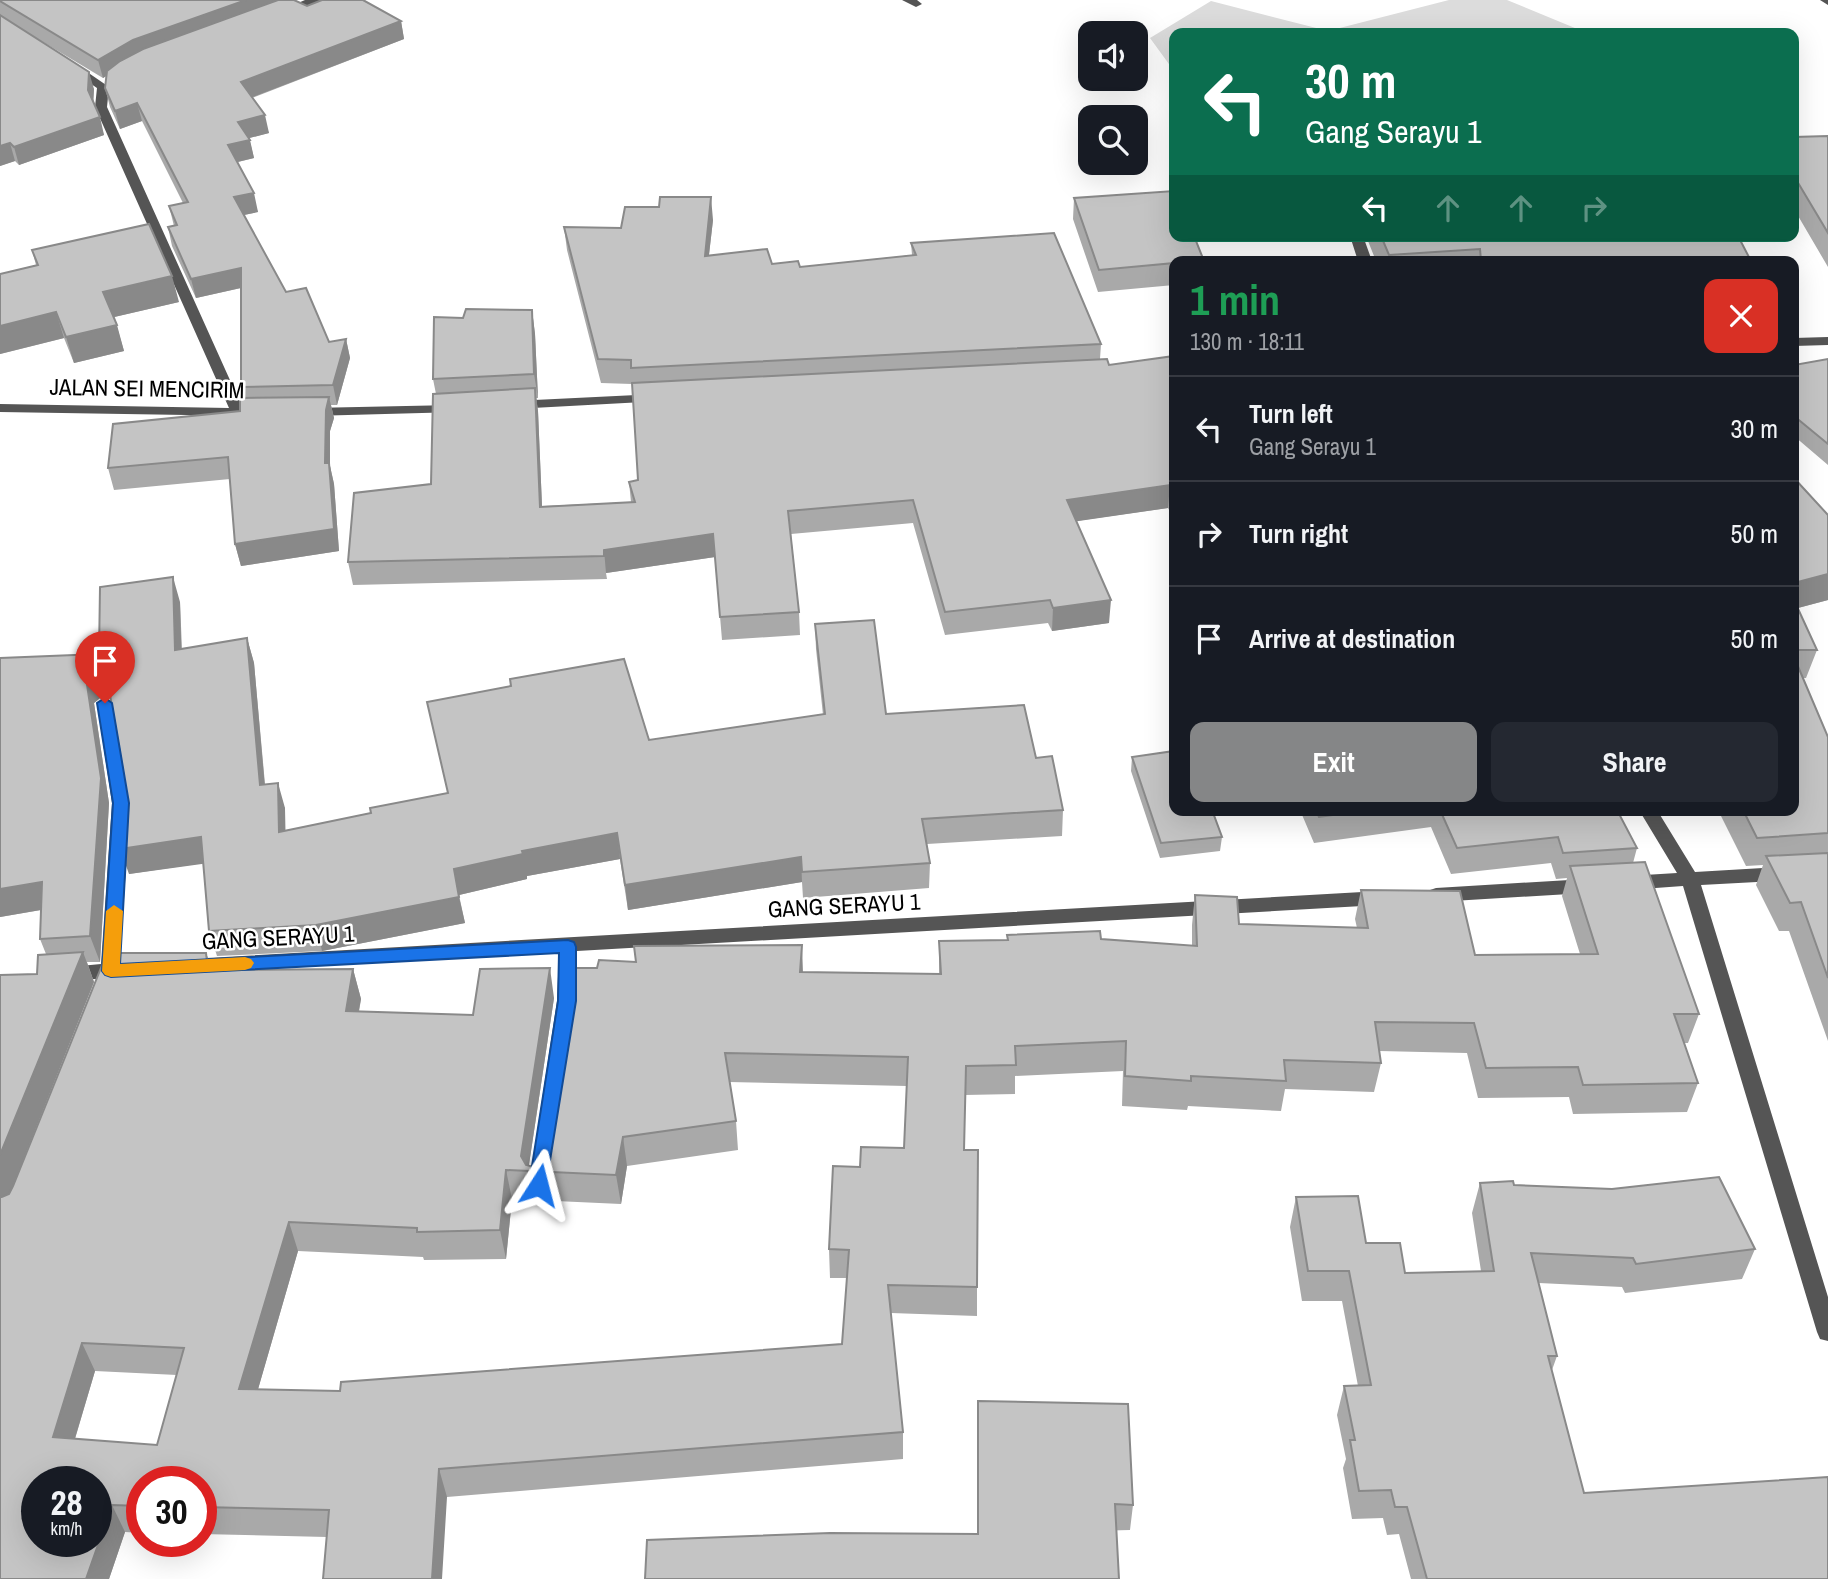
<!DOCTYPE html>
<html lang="en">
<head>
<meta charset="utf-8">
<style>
	:root { --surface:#171b24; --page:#242831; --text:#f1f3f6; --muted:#9ea1a6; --line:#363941; --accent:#858687 }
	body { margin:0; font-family:"Archivo Narrow",sans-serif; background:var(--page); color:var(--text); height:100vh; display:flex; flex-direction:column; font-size:26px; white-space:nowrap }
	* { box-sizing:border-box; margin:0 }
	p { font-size:23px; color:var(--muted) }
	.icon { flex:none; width:38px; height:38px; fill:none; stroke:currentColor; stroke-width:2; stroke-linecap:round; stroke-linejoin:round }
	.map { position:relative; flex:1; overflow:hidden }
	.details { position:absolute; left:1169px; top:256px; width:630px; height:560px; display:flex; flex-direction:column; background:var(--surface); border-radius:14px; box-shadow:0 7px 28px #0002 }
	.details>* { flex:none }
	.banner { position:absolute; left:1169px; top:28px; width:630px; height:214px; border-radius:14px; box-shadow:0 7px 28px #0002; background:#0b6e4f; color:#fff; overflow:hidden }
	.controls { position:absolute; left:1078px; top:21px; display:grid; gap:14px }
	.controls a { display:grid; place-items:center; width:70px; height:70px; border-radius:14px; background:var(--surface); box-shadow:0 7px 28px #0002; font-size:35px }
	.speed { position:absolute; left:21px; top:1466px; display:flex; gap:14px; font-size:35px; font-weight:700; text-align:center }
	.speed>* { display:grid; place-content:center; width:91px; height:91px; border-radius:50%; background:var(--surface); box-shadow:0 7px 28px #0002; line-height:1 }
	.speed small { font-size:18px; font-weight:400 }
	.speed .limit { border:10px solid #d22; background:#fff; color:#111 }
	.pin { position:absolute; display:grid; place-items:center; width:60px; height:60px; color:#fff; margin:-72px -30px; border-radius:50% 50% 50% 0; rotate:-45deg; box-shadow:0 0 7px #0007 }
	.pin .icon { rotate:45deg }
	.me { position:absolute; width:77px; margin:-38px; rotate:9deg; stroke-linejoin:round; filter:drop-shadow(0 0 5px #0008) }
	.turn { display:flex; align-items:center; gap:24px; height:147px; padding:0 21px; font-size:32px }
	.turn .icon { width:91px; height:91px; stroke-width:2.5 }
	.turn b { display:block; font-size:49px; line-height:60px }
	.lanes { display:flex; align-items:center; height:66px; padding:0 21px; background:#0003; justify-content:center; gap:35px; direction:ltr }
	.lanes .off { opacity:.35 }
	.round { display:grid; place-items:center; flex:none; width:74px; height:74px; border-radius:14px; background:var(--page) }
	.head { display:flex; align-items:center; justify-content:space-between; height:119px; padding:0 21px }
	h1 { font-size:42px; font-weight:800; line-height:52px; color:#1e9e55 }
	.cta { display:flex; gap:14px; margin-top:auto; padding:14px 21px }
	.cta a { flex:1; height:80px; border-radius:14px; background:var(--accent); color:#fff; font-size:28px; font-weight:800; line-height:80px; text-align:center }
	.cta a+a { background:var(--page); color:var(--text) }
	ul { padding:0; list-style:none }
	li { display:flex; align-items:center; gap:21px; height:105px; padding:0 21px; border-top:2px solid var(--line) }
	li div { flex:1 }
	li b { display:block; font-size:26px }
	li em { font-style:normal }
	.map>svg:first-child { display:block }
</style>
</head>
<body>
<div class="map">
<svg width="1828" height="1579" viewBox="0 0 1828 1579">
	<rect width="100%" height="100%" fill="#fff"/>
	<path fill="#dcdcdc" d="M 1449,0 L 1507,0 L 1587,33 L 1174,33 L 1174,71 L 1150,38 L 1211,1 L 1328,31 Z"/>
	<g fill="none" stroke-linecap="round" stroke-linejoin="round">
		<path fill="#555" fill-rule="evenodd" d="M 305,0 L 322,0 L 287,14 L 277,12 Z
			M 902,0 L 917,0 L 922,4 L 916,7 Z
			M 1820,0 L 1828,0 L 1828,5 Z
			M 69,65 L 77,65 L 109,87 L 107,107 L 243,409 L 251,413 L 249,416 L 0,412 L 0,404 L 229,408 L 95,107 L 97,88 L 69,69 Z
			M 1350,236 L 1363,236 L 1372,261 L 1358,261 Z
			M 1828,337 L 1828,345 L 1794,346 L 1794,338 Z
			M 657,394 L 662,395 L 664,398 L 662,401 L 514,409 L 507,405 L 514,401 Z
			M 454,405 L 461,409 L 459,412 L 311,416 L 304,412 L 311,408 Z
			M 105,697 L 113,703 L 130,803 L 120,963 L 129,965 L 131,970 L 129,975 L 110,981 C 94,976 76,983 59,978 L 57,973 L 59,968 L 101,964 L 112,803 L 97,703 Z
			M 1639,810 L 1657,810 L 1695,872 L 1828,864 L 1828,878 L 1701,885 L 1828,1297 L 1828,1341 L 1820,1339 L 1817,1332 L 1683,886 L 1628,890 L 1622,888 L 1619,883 L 1622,878 L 1628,876 L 1677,873 Z
			M 1586,879 L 1592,881 L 1595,886 L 1592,891 L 1586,893 L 1436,902 L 1430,900 L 1427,895 L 1430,890 L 1436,888 Z
			M 1380,891 L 1386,893 L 1389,898 L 1386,903 L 1380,905 L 577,951 L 577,1001 L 549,1185 L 546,1191 L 539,1193 L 532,1191 L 529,1185 L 557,1001 L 559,952 L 189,973 L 182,971 L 180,966 L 182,961 L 189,959 Z"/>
	</g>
	<path fill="#a9a9a9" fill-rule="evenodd" d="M 0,0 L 276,1 L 401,21 L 404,39 L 252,98 L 269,133 L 249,138 L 254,158 L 238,162 L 258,212 L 244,215 L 286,292 L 329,342 L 346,339 L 350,358 L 337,405 L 331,405 L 334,418 L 330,431 L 330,466 L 334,484 L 339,551 L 241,566 L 235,544 L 230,479 L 114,490 L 108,468 L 240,411 L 243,398 L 241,387 L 241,288 L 196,298 L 172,246 L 168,227 L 174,226 L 169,206 L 183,203 L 142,121 L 120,129 L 110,107 L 105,88 L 106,76 L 103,78 L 23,30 L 94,89 L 93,102 L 104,135 L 19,165 L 15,161 L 0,166 Z
		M 1828,136 L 1828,267 L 1794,209 L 1794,137 Z
		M 1074,198 L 1174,261 L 1174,285 L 1098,292 L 1073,219 Z
		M 713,220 L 709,255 L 800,267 L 912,255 L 911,243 L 1101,344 L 1100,359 L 1109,365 L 1174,356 L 1174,519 L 1168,508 L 1076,521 L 1109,623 L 1052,631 L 1048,623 L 945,635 L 913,523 L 791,534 L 799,612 L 800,635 L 722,640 L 715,557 L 606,573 L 607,579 L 353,585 L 348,562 L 431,484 L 436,394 L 433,379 L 463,318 L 532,310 L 535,334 L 538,398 L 536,398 L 538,411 L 542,506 L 631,502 L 629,482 L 638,480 L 632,384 L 601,383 L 567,250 L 564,227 L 621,228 Z
		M 1366,236 L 1738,236 L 1751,261 L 1376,261 Z
		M 32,250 L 179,302 L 114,317 L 124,351 L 74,363 L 64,338 L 0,354 L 0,274 L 36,265 Z
		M 1828,359 L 1828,465 L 1794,436 L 1794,365 Z
		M 1794,478 L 1828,515 L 1828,600 L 1798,608 L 1817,650 L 1806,678 L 1803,678 L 1828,737 L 1828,1041 L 1789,931 L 1779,931 L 1756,885 L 1763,865 L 1746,866 L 1718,810 L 1794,810 Z
		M 180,602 L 182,649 L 247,638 L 254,663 L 265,784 L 285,808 L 285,831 L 371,813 L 448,794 L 427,702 L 511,686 L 510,679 L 649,740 L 823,715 L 816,649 L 815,624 L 886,714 L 1036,758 L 1063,810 L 1062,836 L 927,844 L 930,863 L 929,888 L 803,898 L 802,882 L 628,910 L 620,859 L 527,876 L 527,879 L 459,895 L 465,923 L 322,951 L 217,956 L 209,931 L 203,863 L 129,874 L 124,777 L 111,699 L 105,694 L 94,703 L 109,803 L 100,962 L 87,962 L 94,982 L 11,1190 L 206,953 L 212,970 L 353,969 L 361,999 L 359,1012 L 473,1015 L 554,998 L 529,1165 L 534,1167 L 543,1163 L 803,972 L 939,974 L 939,941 L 1007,941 L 1007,935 L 1101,939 L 1192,946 L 1192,925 L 1195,895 L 1239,924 L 1357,928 L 1355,919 L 1361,890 L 1475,955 L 1580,954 L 1562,896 L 1567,878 L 1556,879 L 1551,863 L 1451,874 L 1431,827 L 1314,843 L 1300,810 L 1617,810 L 1637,848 L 1633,863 L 1699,1014 L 1688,1043 L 1684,1043 L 1698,1083 L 1687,1112 L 1573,1114 L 1569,1097 L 1478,1098 L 1467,1053 L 1379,1051 L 1381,1063 L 1374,1092 L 1285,1089 L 1281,1111 L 1188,1106 L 1187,1110 L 1122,1106 L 1123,1071 L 1015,1076 L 1015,1094 L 965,1095 L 964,1150 L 977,1287 L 977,1316 L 891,1313 L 903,1432 L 903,1459 L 447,1497 L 327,1537 L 201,1534 L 201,1482 L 142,1482 L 142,1533 L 125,1532 L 109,1579 L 0,1579 L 0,975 L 37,974 L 46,954 L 40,939 L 41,910 L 0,917 L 0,658 L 99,654 ZM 729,1082 L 907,1086 L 904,1148 L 860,1167 L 829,1249 L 830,1278 L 847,1278 L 842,1344 L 340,1391 L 258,1389 L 298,1251 L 423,1257 L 424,1260 L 506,1259 L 512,1199 L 621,1204 L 627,1166 L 738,1150 L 736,1121 ZM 95,1371 L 177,1375 L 157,1445 L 75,1439 Z
		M 1132,757 L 1222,837 L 1220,851 L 1160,858 L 1131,771 Z
		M 1480,1183 L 1514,1185 L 1755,1249 L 1742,1279 L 1625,1293 L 1622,1287 L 1539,1283 L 1557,1356 L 1552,1370 L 1584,1493 L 1828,1579 L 1411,1579 L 1399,1534 L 1387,1535 L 1383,1518 L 1352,1519 L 1343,1468 L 1346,1459 L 1337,1415 L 1344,1386 L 1358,1386 L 1342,1301 L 1302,1301 L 1290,1227 L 1296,1197 L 1366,1243 L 1405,1273 L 1481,1271 L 1472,1213 Z
		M 978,1401 L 1133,1505 L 1130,1530 L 977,1534 Z"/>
	<path fill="#898989" d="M 246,0 L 276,0 L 277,7 L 137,58 L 103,78 L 98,60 L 133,40 Z
		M 401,21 L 404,39 L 245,100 L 241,82 Z
		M 89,72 L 94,89 L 93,108 L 88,90 Z
		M 137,103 L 142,121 L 120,129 L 115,111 Z
		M 265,115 L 269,133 L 242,140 L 238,122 Z
		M 100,117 L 104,135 L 19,165 L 14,147 Z
		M 250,140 L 254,158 L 233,163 L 228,145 Z
		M 10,143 L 15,161 L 0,166 L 0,146 Z
		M 254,193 L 258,212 L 239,216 L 234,197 Z
		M 711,197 L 713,220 L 706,280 L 705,256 Z
		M 241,268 L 245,287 L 196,298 L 191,279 Z
		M 172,276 L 179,302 L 110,318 L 103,292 Z
		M 532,310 L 535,334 L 538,398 L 534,374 Z
		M 56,312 L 64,338 L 0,354 L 0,326 Z
		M 117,325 L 124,351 L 74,363 L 66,337 Z
		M 346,339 L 350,358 L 337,405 L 333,385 Z
		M 535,388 L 538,411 L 543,530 L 540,507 Z
		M 329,397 L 334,418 L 330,431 L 330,466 L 334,484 L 339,551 L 241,566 L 235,544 L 325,463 L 326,410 Z
		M 1170,485 L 1168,508 L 1065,523 L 1067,500 Z
		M 713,534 L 715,557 L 606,573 L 604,550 Z
		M 1828,574 L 1828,600 L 1794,609 L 1794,583 Z
		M 173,577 L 180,602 L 182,675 L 175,650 Z
		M 1111,600 L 1109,623 L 1052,631 L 1053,608 Z
		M 247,638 L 254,663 L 267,811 L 260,785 Z
		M 97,669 L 105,694 L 94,703 L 109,803 L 100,962 L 90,936 L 86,678 Z
		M 278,783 L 285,808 L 286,857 L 279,832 Z
		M 617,833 L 620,859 L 527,876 L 527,879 L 459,895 L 454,869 L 522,851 Z
		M 201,837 L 209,863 L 129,874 L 120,849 Z
		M 801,857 L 802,882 L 628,910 L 625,885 Z
		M 42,882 L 52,908 L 0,917 L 0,889 Z
		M 459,897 L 465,923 L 322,951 L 316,925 Z
		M 802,945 L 803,974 L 800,972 Z
		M 83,952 L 94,982 L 2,1213 L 0,1210 L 0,1155 Z
		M 206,953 L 216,982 L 208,970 Z
		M 550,968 L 554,998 L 528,1171 L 521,1156 Z
		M 353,969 L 361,999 L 353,1040 L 346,1011 Z
		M 623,1137 L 627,1166 L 621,1204 L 616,1175 Z
		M 506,1170 L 512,1199 L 506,1259 L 500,1230 Z
		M 289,1222 L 298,1251 L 250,1417 L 239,1389 Z
		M 82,1343 L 95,1371 L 67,1465 L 53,1437 Z
		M 439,1469 L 447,1497 L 442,1579 L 432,1579 Z
		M 112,1505 L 125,1532 L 109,1579 L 86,1579 Z"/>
	<path fill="#c4c4c4" stroke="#898989" stroke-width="2" fill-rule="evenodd" d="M 0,0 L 246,0 L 133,40 L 98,60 L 0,1 Z
		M 278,0 L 294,0 L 307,6 L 322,0 L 363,0 L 401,21 L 241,82 L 265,115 L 238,122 L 250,140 L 228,145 L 254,193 L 234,197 L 286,292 L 306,288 L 329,342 L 346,339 L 333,385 L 241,387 L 241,268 L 191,279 L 168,227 L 177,225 L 169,206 L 188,202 L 137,103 L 115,111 L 105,88 L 107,71 L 120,61 L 143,49 Z
		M 0,15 L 89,72 L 88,90 L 100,117 L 14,147 L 10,143 L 0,146 Z
		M 1828,136 L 1828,233 L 1794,176 L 1794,137 Z
		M 1174,191 L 1174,236 L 1194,236 L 1204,261 L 1174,261 L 1174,263 L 1099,270 L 1074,198 Z
		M 660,197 L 711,197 L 705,256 L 767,249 L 772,264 L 798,261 L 800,267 L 916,255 L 911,243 L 1054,233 L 1101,344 L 631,368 L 631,360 L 598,359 L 564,227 L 621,228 L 625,207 L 659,207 Z
		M 149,224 L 172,276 L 103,292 L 117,325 L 66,337 L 56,312 L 0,326 L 0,274 L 38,265 L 32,250 Z
		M 1381,236 L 1738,236 L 1751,261 L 1481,261 L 1480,249 L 1389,255 Z
		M 466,309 L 532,310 L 534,374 L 433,379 L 434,317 L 463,318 Z
		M 1174,356 L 1174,492 L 1170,485 L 1067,500 L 1111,600 L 1053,608 L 1050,600 L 945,612 L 913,500 L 788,511 L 799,612 L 720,617 L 713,534 L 604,550 L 604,556 L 348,562 L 354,493 L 431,484 L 433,394 L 535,388 L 540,507 L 635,502 L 629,482 L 638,480 L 632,383 L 1107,359 L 1109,365 Z
		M 1828,359 L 1828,444 L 1794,416 L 1794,365 Z
		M 329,397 L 326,410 L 325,463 L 329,463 L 334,529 L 235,544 L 228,457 L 108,468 L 113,424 L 240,411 L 240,398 Z
		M 1794,478 L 1828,515 L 1828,574 L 1794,583 Z
		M 173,577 L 175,650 L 247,638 L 260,785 L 278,783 L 279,832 L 371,813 L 370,808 L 448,793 L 427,702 L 511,686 L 510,679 L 624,659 L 649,740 L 825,714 L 815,624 L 874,620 L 886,714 L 1024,705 L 1036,758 L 1052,756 L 1063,810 L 922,819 L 930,863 L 802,872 L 801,857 L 625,885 L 617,833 L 522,851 L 523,854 L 454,869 L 459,897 L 316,925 L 209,931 L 201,837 L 120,849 L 124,777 L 107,677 L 97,669 L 86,678 L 101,778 L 90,936 L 40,939 L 42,882 L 0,889 L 0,658 L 99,654 L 100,587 Z
		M 1794,600 L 1817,650 L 1794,650 Z
		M 1794,657 L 1828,737 L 1828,833 L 1757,838 L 1743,810 L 1794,810 Z
		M 1174,751 L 1174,810 L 1212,810 L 1222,837 L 1161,843 L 1132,757 Z
		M 1316,810 L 1369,810 L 1319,817 Z
		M 1440,810 L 1617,810 L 1637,848 L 1563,853 L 1558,837 L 1457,848 Z
		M 1828,853 L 1828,978 L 1801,902 L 1790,903 L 1766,856 Z
		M 1645,862 L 1699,1014 L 1674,1014 L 1698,1083 L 1583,1085 L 1578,1067 L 1486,1068 L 1474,1023 L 1375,1022 L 1381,1063 L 1284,1060 L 1286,1081 L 1191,1076 L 1191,1081 L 1125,1076 L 1126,1041 L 1015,1046 L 1016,1065 L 966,1066 L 964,1150 L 978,1150 L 977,1287 L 888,1285 L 903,1432 L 439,1469 L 432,1579 L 323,1579 L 329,1510 L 201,1507 L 201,1482 L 142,1482 L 142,1506 L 112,1505 L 86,1579 L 0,1579 L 0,1196 L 2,1197 L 9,1194 L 13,1186 L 107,953 L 206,953 L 208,970 L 353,969 L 346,1011 L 473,1015 L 480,969 L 550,968 L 521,1156 L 526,1165 L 534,1167 L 543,1163 L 546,1156 L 575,968 L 597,968 L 599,960 L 636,962 L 634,946 L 802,945 L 800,972 L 941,974 L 939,941 L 1008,940 L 1007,935 L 1100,931 L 1101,939 L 1197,946 L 1195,895 L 1237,897 L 1239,924 L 1368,928 L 1361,890 L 1460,891 L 1475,955 L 1598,954 L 1570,866 ZM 725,1053 L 908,1057 L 904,1148 L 861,1147 L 860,1167 L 833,1166 L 829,1249 L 849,1250 L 842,1344 L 341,1382 L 340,1391 L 239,1389 L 289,1222 L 417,1228 L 417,1232 L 500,1230 L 506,1170 L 616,1175 L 623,1137 L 736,1121 ZM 82,1343 L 184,1348 L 157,1445 L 53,1437 ZM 37,1482 L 96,1482 L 96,1542 L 37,1542 Z
		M 83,952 L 0,1155 L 0,975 L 37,974 L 38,955 Z
		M 1719,1177 L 1755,1249 L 1636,1264 L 1633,1258 L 1531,1253 L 1557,1356 L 1548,1356 L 1584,1493 L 1828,1477 L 1828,1579 L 1427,1579 L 1407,1507 L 1395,1507 L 1391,1490 L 1359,1491 L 1350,1440 L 1355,1440 L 1344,1386 L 1371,1385 L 1349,1271 L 1308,1271 L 1296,1197 L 1358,1196 L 1366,1243 L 1400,1243 L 1405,1273 L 1494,1271 L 1480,1183 L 1513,1181 L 1514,1185 L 1612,1189 Z
		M 978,1401 L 1128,1404 L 1133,1505 L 1115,1504 L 1119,1579 L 645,1579 L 647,1540 L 830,1533 L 978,1534 Z"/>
	<path fill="#1a73e8" stroke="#114b97" stroke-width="2" d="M 105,698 L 112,703 L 129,803 L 120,964 L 568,940 L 574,942 L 576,947 L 576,1001 L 545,1191 L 539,1193 L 532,1191 L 529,1185 L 558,1001 L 559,953 L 111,977 L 105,975 L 102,971 L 113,803 L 97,703 Z"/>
	<path fill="#f59e0b" d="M 114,905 L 123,911 L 120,964 L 245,957 L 251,959 L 254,963 L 251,968 L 245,970 L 111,977 L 105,975 L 102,971 L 106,911 Z"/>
	<g text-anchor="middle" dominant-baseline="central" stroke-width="5" stroke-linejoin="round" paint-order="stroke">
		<g font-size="23" fill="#000" stroke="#fff">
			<text transform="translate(147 388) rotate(1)">JALAN SEI MENCIRIM</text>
			<text transform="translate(844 905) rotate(-3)">GANG SERAYU 1</text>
			<text transform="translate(278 937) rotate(-3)">GANG SERAYU 1</text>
		</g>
	</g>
</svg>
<div class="controls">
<a><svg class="icon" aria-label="sound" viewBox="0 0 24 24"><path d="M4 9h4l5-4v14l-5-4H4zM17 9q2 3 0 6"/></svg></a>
<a><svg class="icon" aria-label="search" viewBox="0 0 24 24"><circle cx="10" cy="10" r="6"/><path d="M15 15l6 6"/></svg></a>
</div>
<div class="speed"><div>28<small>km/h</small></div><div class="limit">30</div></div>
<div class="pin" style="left:105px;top:703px;background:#d93025"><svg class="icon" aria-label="arrive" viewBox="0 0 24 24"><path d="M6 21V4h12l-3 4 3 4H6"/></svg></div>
<svg class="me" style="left:539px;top:1185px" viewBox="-20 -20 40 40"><path d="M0-17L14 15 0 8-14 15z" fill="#1a73e8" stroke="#fff" stroke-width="4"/></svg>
<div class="banner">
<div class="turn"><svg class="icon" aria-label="left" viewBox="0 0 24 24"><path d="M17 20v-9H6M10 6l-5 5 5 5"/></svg><div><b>30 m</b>Gang Serayu 1</div></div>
<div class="lanes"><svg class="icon" aria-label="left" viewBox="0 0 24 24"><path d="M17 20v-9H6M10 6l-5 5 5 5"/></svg><svg class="icon off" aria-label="ahead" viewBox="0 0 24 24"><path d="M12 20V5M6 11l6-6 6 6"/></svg><svg class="icon off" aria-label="ahead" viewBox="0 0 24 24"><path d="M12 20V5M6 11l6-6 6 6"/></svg><svg class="icon off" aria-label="right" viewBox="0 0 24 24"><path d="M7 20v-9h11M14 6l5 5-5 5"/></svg></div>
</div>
<section class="details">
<div class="head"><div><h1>1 min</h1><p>130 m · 18:11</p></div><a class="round" style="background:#d93025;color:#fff"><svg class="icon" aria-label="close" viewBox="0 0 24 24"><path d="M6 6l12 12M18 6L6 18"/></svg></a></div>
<ul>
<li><svg class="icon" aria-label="left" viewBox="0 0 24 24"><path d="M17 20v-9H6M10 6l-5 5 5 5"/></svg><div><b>Turn left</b><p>Gang Serayu 1</p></div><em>30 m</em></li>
<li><svg class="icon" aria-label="right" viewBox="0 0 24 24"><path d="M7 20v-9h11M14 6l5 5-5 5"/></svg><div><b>Turn right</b></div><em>50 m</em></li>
<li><svg class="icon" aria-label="arrive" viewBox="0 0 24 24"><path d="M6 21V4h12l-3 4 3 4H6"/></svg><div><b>Arrive at destination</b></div><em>50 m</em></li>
</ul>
<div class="cta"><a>Exit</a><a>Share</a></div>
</section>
</div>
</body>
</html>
